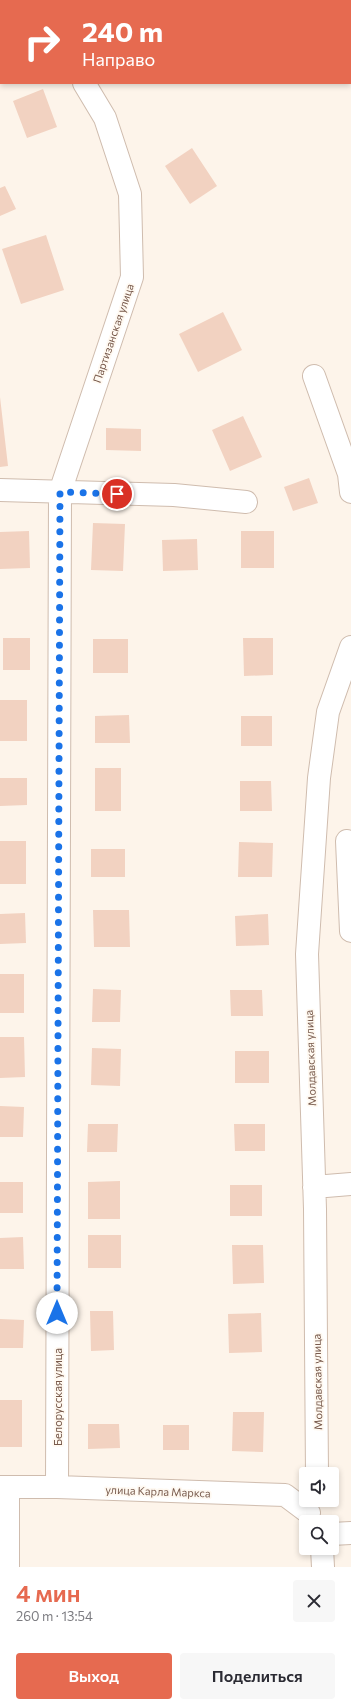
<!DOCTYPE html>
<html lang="ru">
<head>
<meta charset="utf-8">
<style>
	:root { --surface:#fff; --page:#f7f7f7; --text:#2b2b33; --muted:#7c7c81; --accent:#e66a50 }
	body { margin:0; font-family:Commissioner,sans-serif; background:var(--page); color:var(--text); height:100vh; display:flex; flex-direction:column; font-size:15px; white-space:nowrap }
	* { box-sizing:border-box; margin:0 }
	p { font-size:13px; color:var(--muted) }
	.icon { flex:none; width:22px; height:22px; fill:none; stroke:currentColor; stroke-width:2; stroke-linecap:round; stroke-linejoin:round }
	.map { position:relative; height:1567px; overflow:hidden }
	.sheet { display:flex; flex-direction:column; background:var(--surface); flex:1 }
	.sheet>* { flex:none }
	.hud { position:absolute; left:0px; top:0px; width:351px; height:84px; box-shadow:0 2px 6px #0003; background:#e66a50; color:#fff; overflow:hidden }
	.buttons { position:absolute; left:299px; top:1467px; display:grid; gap:8px }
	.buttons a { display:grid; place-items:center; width:40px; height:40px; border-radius:4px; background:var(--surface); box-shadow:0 2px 6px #0003; font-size:20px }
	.pin { position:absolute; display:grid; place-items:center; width:34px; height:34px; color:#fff; margin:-17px; border:2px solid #fff; border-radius:50%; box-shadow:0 1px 4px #0007 }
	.me { position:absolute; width:44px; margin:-22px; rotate:0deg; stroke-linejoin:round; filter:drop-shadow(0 0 3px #0008) }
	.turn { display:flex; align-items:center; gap:14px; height:84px; padding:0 16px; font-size:18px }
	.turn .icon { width:52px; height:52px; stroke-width:2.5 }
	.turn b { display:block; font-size:28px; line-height:34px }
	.round { display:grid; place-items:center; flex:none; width:42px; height:42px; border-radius:4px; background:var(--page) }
	.summary { display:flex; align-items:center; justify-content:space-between; height:68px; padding:0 16px }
	h1 { font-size:24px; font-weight:600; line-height:30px; color:var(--accent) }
	.button { display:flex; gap:8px; margin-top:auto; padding:8px 16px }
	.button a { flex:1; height:46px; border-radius:4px; background:var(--accent); color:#fff; font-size:16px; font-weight:600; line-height:46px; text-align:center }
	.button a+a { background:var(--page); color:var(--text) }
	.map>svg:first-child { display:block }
</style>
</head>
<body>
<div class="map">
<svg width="351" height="1567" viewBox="0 0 351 1567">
	<rect width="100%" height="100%" fill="#fdf4ea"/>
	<path fill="#f2d2c1" d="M 43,89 L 57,127 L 27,138 L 13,101 Z
		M 192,148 L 217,186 L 190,204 L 165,166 Z
		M 5,186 L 16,209 L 0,216 L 0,188 Z
		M 46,235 L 64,290 L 21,304 L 2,249 Z
		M 223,312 L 242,350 L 198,372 L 179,334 Z
		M 0,397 L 8,466 L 0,467 Z
		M 243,416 L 262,457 L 230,471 L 212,430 Z
		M 106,428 L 141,429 L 141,451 L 106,450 Z
		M 309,478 L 318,503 L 293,511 L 284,487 Z
		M 93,523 L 125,524 L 123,571 L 91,570 Z
		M 29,531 L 30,568 L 0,569 L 0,532 Z
		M 241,531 L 274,531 L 274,568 L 241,568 Z
		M 197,539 L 198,570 L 163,571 L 162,540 Z
		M 3,638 L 30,638 L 30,670 L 3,670 Z
		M 243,638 L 273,638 L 273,675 L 244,676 Z
		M 93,639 L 128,639 L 128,673 L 93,673 Z
		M 0,700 L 27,700 L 27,741 L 0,741 Z
		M 129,715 L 130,743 L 95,743 L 95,716 Z
		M 241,716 L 272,716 L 272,746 L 241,746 Z
		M 95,768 L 121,768 L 121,811 L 95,811 Z
		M 0,778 L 27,778 L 27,805 L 0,806 Z
		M 240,781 L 271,781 L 272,811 L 240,811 Z
		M 0,841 L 26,841 L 26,884 L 0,884 Z
		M 239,842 L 273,843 L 272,877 L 238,877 Z
		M 91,849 L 125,849 L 125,877 L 91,877 Z
		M 93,910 L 129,910 L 130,947 L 94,947 Z
		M 25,913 L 26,943 L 0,944 L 0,914 Z
		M 268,914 L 269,945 L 236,946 L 235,916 Z
		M 0,974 L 24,974 L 24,1013 L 0,1013 Z
		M 93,989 L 121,990 L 120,1022 L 92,1022 Z
		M 230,990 L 262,990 L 263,1016 L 231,1016 Z
		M 0,1037 L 24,1037 L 25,1077 L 0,1078 Z
		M 92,1048 L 121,1049 L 120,1086 L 91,1085 Z
		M 235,1051 L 269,1051 L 269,1083 L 235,1083 Z
		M 0,1106 L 24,1107 L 23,1137 L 0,1137 Z
		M 88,1124 L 118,1124 L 117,1152 L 87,1152 Z
		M 234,1124 L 265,1124 L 265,1151 L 235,1151 Z
		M 120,1181 L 120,1219 L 88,1219 L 88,1182 Z
		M 0,1182 L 23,1182 L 23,1213 L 0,1213 Z
		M 230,1185 L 262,1185 L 262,1216 L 230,1216 Z
		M 88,1235 L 121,1235 L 121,1268 L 88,1268 Z
		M 23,1237 L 24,1269 L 0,1269 L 0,1238 Z
		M 232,1245 L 263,1245 L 264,1283 L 233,1284 Z
		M 90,1311 L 113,1311 L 114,1350 L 91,1351 Z
		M 261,1313 L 262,1352 L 229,1353 L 228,1314 Z
		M 0,1319 L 24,1320 L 23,1348 L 0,1348 Z
		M 0,1400 L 22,1400 L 22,1447 L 0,1447 Z
		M 233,1412 L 264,1412 L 263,1452 L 232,1451 Z
		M 88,1424 L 119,1424 L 120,1448 L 88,1449 Z
		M 163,1425 L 189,1425 L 189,1450 L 163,1450 Z"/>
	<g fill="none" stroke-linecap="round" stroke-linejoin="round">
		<defs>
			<path id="minor" d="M 15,0 L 16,1
				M 314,376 L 349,474 L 351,492
				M 0,490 L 174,495 L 246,502
				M 347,841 L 351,931
				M 314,1187 L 351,1184
				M 317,1474 L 315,1209 L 307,954 L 319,778 L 328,712 L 351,647
				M 0,1487 L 57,1487 L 285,1495 L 309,1513
				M 57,1487 L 60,492 L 132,277 L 130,194 L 105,118 L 84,83
				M 332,1534 L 351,1533
				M 322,1548 L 323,1567
				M 8,1567 L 8,1487"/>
		</defs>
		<use href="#minor" stroke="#cfbcae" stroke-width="24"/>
		<use href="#minor" stroke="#fff" stroke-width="22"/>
	</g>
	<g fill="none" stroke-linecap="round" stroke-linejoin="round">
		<path stroke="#1a73e8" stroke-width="7" stroke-dasharray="0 12.6" d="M 57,1313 L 60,492 L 117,494"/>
	</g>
	<g text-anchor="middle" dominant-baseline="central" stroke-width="3.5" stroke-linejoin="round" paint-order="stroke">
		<g font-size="11" fill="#785a4c" stroke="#fff9f1">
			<text transform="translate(113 333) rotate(-71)">Партизанская улица</text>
			<text transform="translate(310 1058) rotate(-92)">Молдавская улица</text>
			<text transform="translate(317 1382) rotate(-91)">Молдавская улица</text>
			<text transform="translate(57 1397) rotate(-90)">Белорусская улица</text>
			<text transform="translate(158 1491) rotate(2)">улица Карла Маркса</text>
		</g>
	</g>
</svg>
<div class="buttons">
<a><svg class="icon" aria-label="sound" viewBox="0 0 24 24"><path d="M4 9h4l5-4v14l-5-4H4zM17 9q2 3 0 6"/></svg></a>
<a><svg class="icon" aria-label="search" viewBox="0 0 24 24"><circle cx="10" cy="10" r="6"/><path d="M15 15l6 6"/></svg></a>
</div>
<div class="pin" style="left:117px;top:494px;background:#d93025"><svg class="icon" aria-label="arrive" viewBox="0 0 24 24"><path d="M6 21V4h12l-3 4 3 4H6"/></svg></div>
<svg class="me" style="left:57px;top:1313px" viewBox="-20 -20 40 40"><circle r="19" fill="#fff"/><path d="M0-13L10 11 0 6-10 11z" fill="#1a73e8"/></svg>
<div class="hud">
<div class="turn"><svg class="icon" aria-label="right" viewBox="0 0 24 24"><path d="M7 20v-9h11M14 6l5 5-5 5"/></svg><div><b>240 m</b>Направо</div></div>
</div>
</div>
<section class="sheet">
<div class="summary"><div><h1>4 мин</h1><p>260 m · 13:54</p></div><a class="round"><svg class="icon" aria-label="close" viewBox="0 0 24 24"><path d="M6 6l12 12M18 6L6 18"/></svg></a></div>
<div class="button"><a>Выход</a><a>Поделиться</a></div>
</section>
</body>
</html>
